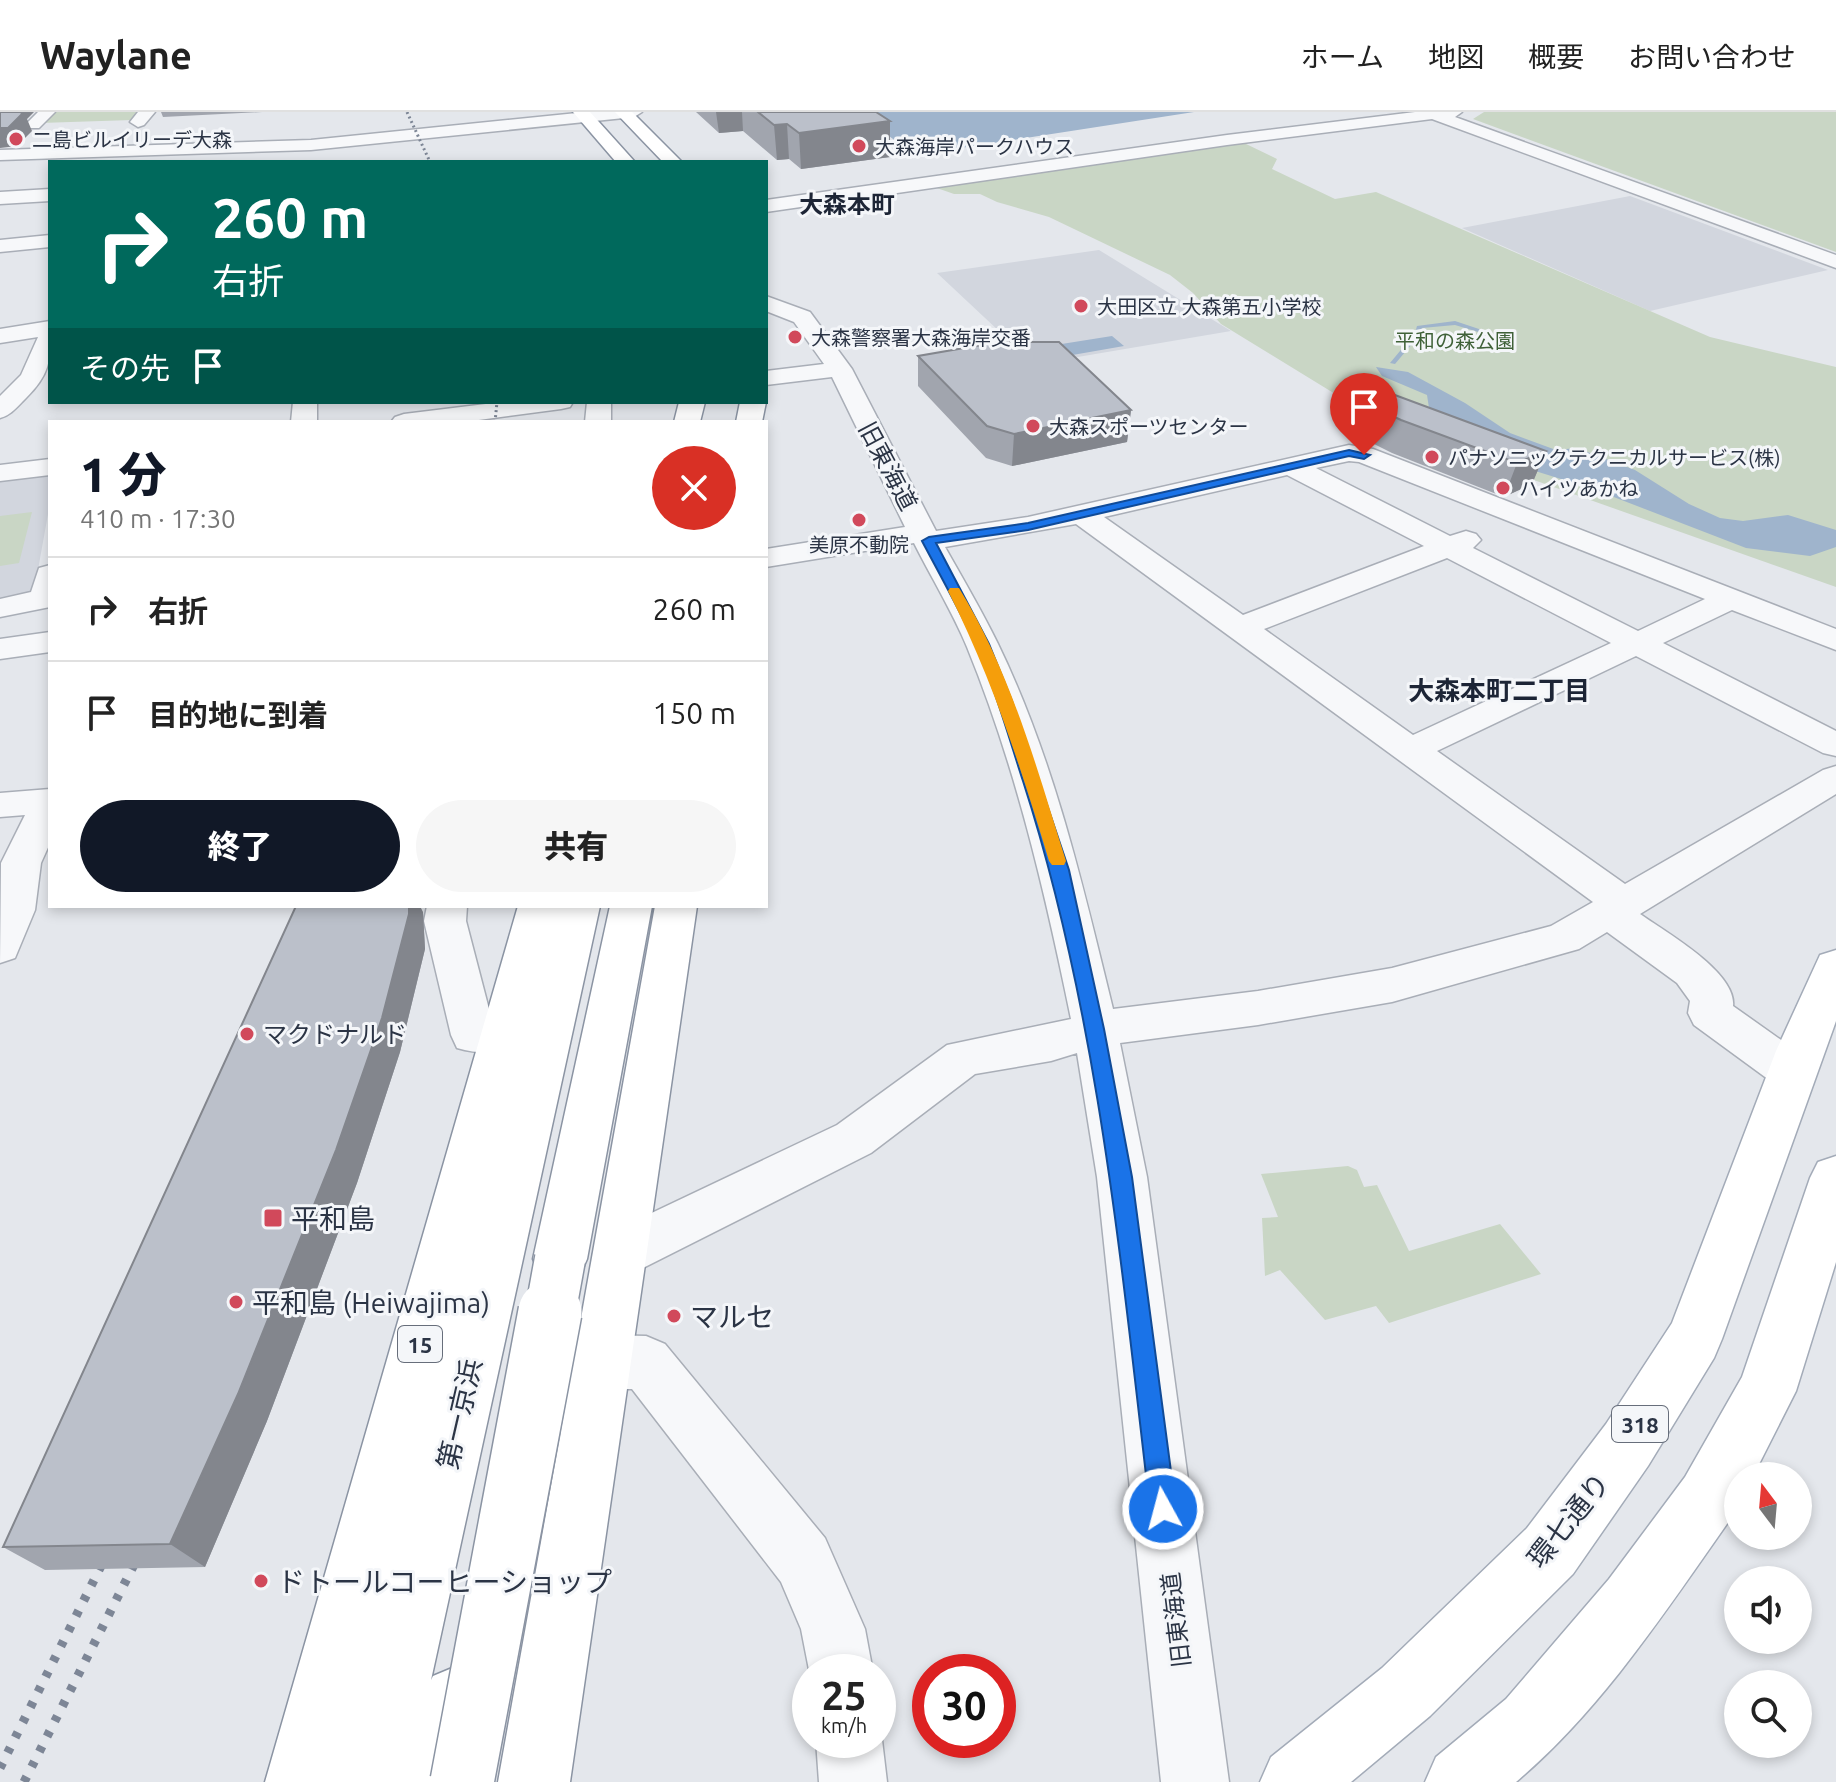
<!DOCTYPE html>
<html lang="ja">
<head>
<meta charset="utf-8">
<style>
	:root { --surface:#fff; --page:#f6f6f6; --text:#222; --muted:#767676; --line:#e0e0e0; --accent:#111827 }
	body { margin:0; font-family:Ubuntu,"Noto Sans JP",sans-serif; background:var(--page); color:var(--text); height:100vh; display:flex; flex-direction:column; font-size:30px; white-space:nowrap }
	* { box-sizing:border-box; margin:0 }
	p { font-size:26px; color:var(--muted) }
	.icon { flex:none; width:44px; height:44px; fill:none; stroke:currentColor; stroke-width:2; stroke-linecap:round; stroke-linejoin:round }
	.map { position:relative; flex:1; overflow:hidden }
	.details { position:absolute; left:48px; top:308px; width:720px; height:488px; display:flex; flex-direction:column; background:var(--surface); border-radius:0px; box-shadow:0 4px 12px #0003 }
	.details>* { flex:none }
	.guide { position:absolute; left:48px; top:48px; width:720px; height:244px; border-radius:0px; box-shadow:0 4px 12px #0003; background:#00695c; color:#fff; overflow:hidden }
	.needle { width:52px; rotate:344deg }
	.buttons { position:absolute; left:1724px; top:1350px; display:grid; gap:16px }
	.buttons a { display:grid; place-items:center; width:88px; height:88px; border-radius:50%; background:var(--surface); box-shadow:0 4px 12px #0003; font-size:40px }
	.speed { position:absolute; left:792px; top:1542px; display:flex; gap:16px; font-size:40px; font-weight:700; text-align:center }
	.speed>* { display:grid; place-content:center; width:104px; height:104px; border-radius:50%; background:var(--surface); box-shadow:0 4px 12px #0003; line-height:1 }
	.speed small { font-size:20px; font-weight:400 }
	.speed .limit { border:12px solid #d22; background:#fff; color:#111 }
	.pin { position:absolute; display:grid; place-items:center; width:68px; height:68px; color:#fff; margin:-82px -34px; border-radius:50% 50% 50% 0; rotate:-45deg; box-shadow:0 0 8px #0007 }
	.pin .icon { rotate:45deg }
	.me { position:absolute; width:88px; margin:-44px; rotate:353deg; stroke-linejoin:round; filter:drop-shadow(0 0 6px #0008) }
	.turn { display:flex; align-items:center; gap:28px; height:168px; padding:0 32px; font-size:36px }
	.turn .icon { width:104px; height:104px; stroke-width:2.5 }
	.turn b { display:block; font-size:56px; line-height:68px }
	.then { display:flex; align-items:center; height:76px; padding:0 32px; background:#0003; gap:16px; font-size:30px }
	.round { display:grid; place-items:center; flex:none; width:84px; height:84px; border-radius:42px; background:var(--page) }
	.headline { display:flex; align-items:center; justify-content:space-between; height:136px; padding:0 32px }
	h1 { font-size:48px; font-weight:800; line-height:60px; color:var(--accent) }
	.primary-button { display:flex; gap:16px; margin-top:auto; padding:16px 32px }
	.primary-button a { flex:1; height:92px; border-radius:48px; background:var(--accent); color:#fff; font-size:32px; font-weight:800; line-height:92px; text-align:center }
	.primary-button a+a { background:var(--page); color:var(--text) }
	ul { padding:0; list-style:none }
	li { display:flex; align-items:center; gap:24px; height:104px; padding:0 32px; border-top:2px solid var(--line) }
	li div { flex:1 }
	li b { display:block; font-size:30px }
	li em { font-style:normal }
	header { display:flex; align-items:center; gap:48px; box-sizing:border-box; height:112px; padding:0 40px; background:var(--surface); border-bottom:2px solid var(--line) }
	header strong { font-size:38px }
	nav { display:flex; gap:44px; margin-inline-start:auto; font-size:28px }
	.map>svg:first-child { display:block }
</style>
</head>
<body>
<header>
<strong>Waylane</strong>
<nav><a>ホーム</a><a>地図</a><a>概要</a><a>お問い合わせ</a></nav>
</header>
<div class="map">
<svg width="1836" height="1670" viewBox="0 0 1836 1670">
	<rect width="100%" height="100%" fill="#e4e7ec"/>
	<path fill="#d2d6de" d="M 1630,84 L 1828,158 L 1650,199 L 1462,116 Z
		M 1099,138 L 1231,219 L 1066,247 L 1016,235 L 937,161 Z
		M 50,360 L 50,391 L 34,480 L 0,490 L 0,367 Z"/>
	<path fill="#c9d6c5" d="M 53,0 L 139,0 L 132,8 L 40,11 Z
		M 1484,0 L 1836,0 L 1836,140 L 1473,7 Z
		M 1244,31 L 1277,47 L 1272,57 L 1335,87 L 1376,80 L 1710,225 L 1836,255 L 1836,475 L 1415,326 L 1358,296 L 1221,212 L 1193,181 L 1170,163 L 1049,105 L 997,90 L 980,82 L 954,82 L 934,75 Z
		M 32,400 L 19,451 L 0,454 L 0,404 Z
		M 1348,1054 L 1357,1058 L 1364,1075 L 1377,1073 L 1409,1139 L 1500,1112 L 1541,1162 L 1389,1211 L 1376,1194 L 1325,1208 L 1280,1158 L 1265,1164 L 1262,1106 L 1278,1105 L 1261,1062 Z"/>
	<path fill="#9fb4cc" d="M 856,0 L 1194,0 L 915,43 Z
		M 1112,224 L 1124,234 L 1061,245 L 1049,234 Z
		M 1376,255 L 1408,260 L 1465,291 L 1510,321 L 1556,338 L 1577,336 L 1635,358 L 1689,392 L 1720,406 L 1743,409 L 1788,403 L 1836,418 L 1836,435 L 1810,444 L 1746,436 L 1593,377 L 1465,337 L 1429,296 L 1427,283 L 1382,264 Z"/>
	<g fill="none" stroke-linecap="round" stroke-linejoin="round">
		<path fill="#9fb4cc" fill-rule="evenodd" d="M 1455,209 L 1488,220 L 1485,222 L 1455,213 L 1422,216 L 1420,223 L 1411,227 L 1411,233 L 1395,252 L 1390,251 L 1405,233 L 1406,225 L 1415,221 L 1417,214 Z"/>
		<defs>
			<path id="minor" d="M 38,0 L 55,0 L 39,16 L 27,16 L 25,13 Z
				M 138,0 L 155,0 L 144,13 L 138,15 L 130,10 Z
				M 587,0 L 642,0 L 634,5 L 311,38 L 0,48 L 0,38 L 311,28 Z
				M 1415,0 L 1462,0 L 1455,5 L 1836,143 L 1836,156 L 1432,7 L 1227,33 L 766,100 L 766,88 L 1227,23 Z
				M 50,77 L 50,89 L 0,92 L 0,80 Z
				M 50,123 L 50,135 L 0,140 L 0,128 Z
				M 766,184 L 810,200 L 852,257 L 936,419 L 1028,405 L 1349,333 L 1373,337 L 1836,517 L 1836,538 L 1732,498 L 1663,531 L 1836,619 L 1836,644 L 1823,641 L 1636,544 L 1437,639 L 1625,772 L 1823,658 L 1836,654 L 1836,682 L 1640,802 C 1664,819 1737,860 1733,894 L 1808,947 L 1815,960 L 1808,973 L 1792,979 L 1776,973 L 1694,913 L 1688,901 L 1690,889 L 1677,871 L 1607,820 L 1579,837 L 1392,890 L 1258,913 L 1120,931 L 1147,1065 L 1229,1670 L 1161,1670 L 1097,1065 L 1077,941 L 1051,949 L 975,962 L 871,1041 L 637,1159 L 619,1166 L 601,1159 L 593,1142 L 601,1125 L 837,1013 L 947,933 L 1071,907 C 1045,780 1016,655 967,535 C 952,499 931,465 914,431 L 766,455 L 766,437 L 905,415 L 832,265 L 766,273 L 766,259 L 824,252 L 794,210 L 766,199 ZM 1349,349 L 1359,350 L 1705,487 L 1638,519 L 1473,436 L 1481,428 L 1476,422 L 1466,419 L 1450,424 L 1316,356 ZM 1287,363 L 1424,434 L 1243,503 L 1104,405 ZM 1076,412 L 1593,790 L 1551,814 L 1392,856 L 1258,879 L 1113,897 C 1083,774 1054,647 998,532 C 982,499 963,467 945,435 ZM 1447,446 L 1611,531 L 1413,623 L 1264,517 Z
				M 50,209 C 50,246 53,259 26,286 C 17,295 11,303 0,306 L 0,284 L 21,263 L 38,225 L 0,231 L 0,217 Z
				M 293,290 L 317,290 L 317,310 L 291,310 Z
				M 502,290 L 573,290 L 570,295 L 561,297 L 464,310 L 391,310 L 395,305 L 404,302 Z
				M 587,290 L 611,290 L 611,310 L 585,310 Z
				M 50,347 L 50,363 L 0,369 L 0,353 Z
				M 50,453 L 50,495 L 0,505 L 0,487 L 31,480 L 39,456 Z
				M 50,520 L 50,540 L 0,547 L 0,527 Z
				M 50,677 L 50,731 L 41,751 L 35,798 L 15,846 L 0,851 L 1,751 L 25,703 L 0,705 L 0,681 Z
				M 427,794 L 467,794 L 466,809 L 491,905 L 518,910 L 524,923 L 518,936 C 497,942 478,942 457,936 L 451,923 L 424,809 Z
				M 603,1223 L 646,1224 L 665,1232 L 825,1426 L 865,1517 L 873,1560 L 810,1560 L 810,1563 L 801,1517 L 781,1470 L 632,1277 L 603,1277 L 584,1269 L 576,1250 L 584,1231 Z
				M 878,1617 L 882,1628 L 887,1670 L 819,1670 L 816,1628 L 878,1628 Z"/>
			<path id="major" d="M 1836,838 L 1836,909 L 1722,1227 L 1714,1246 L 1648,1354 L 1573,1462 L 1430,1604 L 1351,1670 L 1260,1670 L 1271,1645 L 1382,1556 L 1527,1416 L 1606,1312 L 1672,1211 L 1776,939 L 1820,843 Z
				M 1836,1044 L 1836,1150 L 1796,1279 L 1753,1364 L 1738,1364 L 1738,1392 L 1729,1409 C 1665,1500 1601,1598 1516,1670 L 1425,1670 L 1436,1645 L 1506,1587 L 1609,1467 L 1685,1365 L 1742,1265 L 1810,1066 L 1818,1050 Z"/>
			<path id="highway" d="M 573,0 L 590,0 L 635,50 L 616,50 Z
				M 615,0 L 632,0 L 682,50 L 663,50 Z
				M 679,290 L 705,290 L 700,310 L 674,310 Z
				M 740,290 L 766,290 L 762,310 L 736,310 Z
				M 518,794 L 600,794 L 431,1568 L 433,1564 L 457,1554 L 481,1564 L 491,1588 L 460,1670 L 337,1670 L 380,1501 L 337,1670 L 265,1670 Z
				M 610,794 L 652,794 L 587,1147 L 579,1165 L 560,1172 L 541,1165 L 533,1147 Z
				M 655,794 L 697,794 L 570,1670 L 498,1670 Z"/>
		</defs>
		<use href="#minor" stroke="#a9aeb7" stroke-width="3"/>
		<use href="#major" stroke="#a3abb8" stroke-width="3"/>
		<use href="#highway" stroke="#8b94a3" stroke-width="3"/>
		<use href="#minor" fill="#f7f8fa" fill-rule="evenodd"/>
		<use href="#major" fill="#fff" fill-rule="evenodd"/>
		<use href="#highway" fill="#fff" fill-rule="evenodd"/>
		<path stroke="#7d8696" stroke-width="3" stroke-dasharray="2 3" stroke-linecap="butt" d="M 407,0 L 430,50
			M 495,310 L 497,290"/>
		<path stroke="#7d8696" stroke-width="9" stroke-dasharray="6 11" stroke-linecap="butt" d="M 0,1656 L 109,1438
			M 24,1670 L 143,1435"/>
		<defs>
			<path id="highway-bridge-far1" d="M 550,1202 L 560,1147"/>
			<path id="highway-bridge" d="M 462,1670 L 550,1200"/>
		</defs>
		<use href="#highway-bridge-far1" stroke="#8b94a3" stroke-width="53" stroke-linecap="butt"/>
		<use href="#highway-bridge" stroke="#8b94a3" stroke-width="66" stroke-linecap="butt"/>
		<use href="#highway-bridge-far1" stroke="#fff" stroke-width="50"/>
		<use href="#highway-bridge" stroke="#fff" stroke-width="63"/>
	</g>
	<path fill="#a1a5ae" d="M 161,0 L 262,0 L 163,5 Z
		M 696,0 L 876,0 L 890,9 L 890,45 L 801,57 L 789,47 L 777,48 L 743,19 L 719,21 Z
		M 918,244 L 1131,298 L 1127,330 L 1012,354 L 986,346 L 918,274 Z
		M 1369,293 L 1546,339 L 1532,372 L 1504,385 L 1392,341 L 1360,325 Z
		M 423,800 L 425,837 L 400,940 L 357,1071 L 267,1309 L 205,1455 L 45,1458 L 3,1435 Z"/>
	<path fill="#83868d" d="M 16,0 L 34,0 L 27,7 L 32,19 L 17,34 L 0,36 L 0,16 Z
		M 716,0 L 742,0 L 743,19 L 719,21 Z
		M 890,9 L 890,45 L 801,57 L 799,21 Z
		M 787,12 L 789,47 L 777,48 L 774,13 Z
		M 1131,298 L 1127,330 L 1012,354 L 1014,322 Z
		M 1546,339 L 1532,372 L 1504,385 L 1517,351 Z
		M 409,794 L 420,794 L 423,800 L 425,837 L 400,940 L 357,1071 L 267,1309 L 205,1455 L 170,1432 Z"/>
	<path fill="#bbc0ca" stroke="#83868d" stroke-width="2" d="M 0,0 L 20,0 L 23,1 L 8,16 L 0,16 Z
		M 758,0 L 876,0 L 890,9 L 799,21 L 787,12 L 774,13 Z
		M 999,230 L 1059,230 L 1131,298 L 1014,322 L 987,314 L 918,244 Z
		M 1376,276 L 1546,339 L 1517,351 L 1401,308 L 1369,293 Z
		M 296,794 L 409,794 L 409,802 L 382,906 L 336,1038 L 238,1282 L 170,1432 L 3,1435 Z"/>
	<path fill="#1a73e8" stroke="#114b97" stroke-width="2" d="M 1349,338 L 1370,343 L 1364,347 L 1349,344 L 1028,418 L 936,431 L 989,532 L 1012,589 L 1069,758 L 1104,917 L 1132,1065 L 1176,1397 L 1172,1406 L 1163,1410 L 1153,1406 L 1150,1397 C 1121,1152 1099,905 1023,669 C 1008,623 995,576 975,531 C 959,497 940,463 922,429 L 929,425 L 1028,411 Z"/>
	<path fill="#f59e0b" d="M 950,476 L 959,476 C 1011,560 1037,657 1066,749 L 1064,753 L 1052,753 L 1049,749 C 1021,656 992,566 948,479 Z"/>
	<g fill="#d1495b" stroke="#f4f6f9" stroke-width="3">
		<circle cx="16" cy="27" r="8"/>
		<circle cx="859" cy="34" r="8"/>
		<circle cx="1081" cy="194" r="8"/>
		<circle cx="795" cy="225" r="8"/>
		<circle cx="1033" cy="314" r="8"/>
		<circle cx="1432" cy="345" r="8"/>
		<circle cx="1503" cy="376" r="8"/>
		<circle cx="859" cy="408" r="8"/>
		<circle cx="247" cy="922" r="8"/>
		<rect x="263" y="1096" width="20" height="20" rx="4"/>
		<circle cx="236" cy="1190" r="8"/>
		<circle cx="674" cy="1204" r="8"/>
		<circle cx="261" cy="1469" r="8"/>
	</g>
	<g text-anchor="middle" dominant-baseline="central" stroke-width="6" stroke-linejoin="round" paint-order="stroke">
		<g font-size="20" fill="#2b3445" stroke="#f4f6f9" text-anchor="start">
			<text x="32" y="27">二島ビルイリーデ大森</text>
			<text x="875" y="34">大森海岸パークハウス</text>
			<text x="1097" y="194">大田区立 大森第五小学校</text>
			<text x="811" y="225">大森警察署大森海岸交番</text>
			<text x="1049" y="314">大森スポーツセンター</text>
			<text x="1448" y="345">パナソニックテクニカルサービス(株)</text>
			<text x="1519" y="376">ハイツあかね</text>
			<text x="859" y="432" text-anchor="middle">美原不動院</text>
		</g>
		<g font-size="20" fill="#3f6138" stroke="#f4f6f9">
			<text x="1455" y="228">平和の森公園</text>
		</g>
		<g fill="#f4f6f9" stroke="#676e7b" stroke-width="2">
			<rect x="398" y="1214" width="44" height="36" rx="6"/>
			<rect x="1612" y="1294" width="56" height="36" rx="6"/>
		</g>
		<g font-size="22" font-weight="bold" fill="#2b3445">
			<text x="420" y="1232">15</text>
			<text x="1640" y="1312">318</text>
		</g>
		<g font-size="24" font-weight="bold" fill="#1d2536" stroke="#f4f6f9">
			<text x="847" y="92">大森本町</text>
		</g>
		<g font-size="24" fill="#2b3445" stroke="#f4f6f9">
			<text transform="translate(888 354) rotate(62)">旧東海道</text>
			<text transform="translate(1176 1508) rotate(-97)">旧東海道</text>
		</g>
		<g font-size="24" fill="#2b3445" stroke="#f4f6f9" text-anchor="start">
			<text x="263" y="922">マクドナルド</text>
		</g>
		<g font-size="26" font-weight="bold" fill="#1d2536" stroke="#f4f6f9">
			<text x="1499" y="578">大森本町二丁目</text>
		</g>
		<g font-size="28" fill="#2b3445" stroke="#f4f6f9" text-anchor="start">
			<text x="291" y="1106">平和島</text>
			<text x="252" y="1190">平和島 (Heiwajima)</text>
			<text x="690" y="1204">マルセ</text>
			<text x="277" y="1469">ドトールコーヒーショップ</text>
		</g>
		<g font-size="28" fill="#2b3445" stroke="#f4f6f9">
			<text transform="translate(459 1302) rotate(-77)">第一京浜</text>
			<text transform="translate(1568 1408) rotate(-51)">環七通り</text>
		</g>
	</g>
</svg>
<div class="buttons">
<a><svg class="needle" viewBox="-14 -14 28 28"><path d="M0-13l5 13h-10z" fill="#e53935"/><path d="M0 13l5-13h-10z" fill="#767676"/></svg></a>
<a><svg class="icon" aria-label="sound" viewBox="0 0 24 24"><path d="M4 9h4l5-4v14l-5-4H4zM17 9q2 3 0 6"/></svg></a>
<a><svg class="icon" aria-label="search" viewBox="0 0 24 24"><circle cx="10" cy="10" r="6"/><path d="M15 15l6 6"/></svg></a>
</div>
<div class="speed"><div>25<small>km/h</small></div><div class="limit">30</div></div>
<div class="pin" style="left:1364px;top:343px;background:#d93025"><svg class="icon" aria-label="arrive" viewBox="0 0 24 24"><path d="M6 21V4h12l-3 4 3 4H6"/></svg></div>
<svg class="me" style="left:1163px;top:1397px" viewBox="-20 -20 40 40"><circle r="17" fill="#1a73e8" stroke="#fff" stroke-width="3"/><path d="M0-11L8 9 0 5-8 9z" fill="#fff"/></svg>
<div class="guide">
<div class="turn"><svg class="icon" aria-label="right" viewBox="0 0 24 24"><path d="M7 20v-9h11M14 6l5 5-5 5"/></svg><div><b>260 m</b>右折</div></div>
<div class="then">その先<svg class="icon" aria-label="arrive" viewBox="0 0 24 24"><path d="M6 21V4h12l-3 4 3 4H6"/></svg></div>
</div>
<section class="details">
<div class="headline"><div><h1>1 分</h1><p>410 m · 17:30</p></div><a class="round" style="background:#d93025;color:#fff"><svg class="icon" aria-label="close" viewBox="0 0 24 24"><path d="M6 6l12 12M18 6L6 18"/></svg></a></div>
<ul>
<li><svg class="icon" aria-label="right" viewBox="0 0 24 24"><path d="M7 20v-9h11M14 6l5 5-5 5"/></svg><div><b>右折</b></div><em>260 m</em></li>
<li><svg class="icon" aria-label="arrive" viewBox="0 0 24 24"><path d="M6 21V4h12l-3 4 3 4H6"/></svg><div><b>目的地に到着</b></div><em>150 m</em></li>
</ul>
<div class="primary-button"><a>終了</a><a>共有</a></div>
</section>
</div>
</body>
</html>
